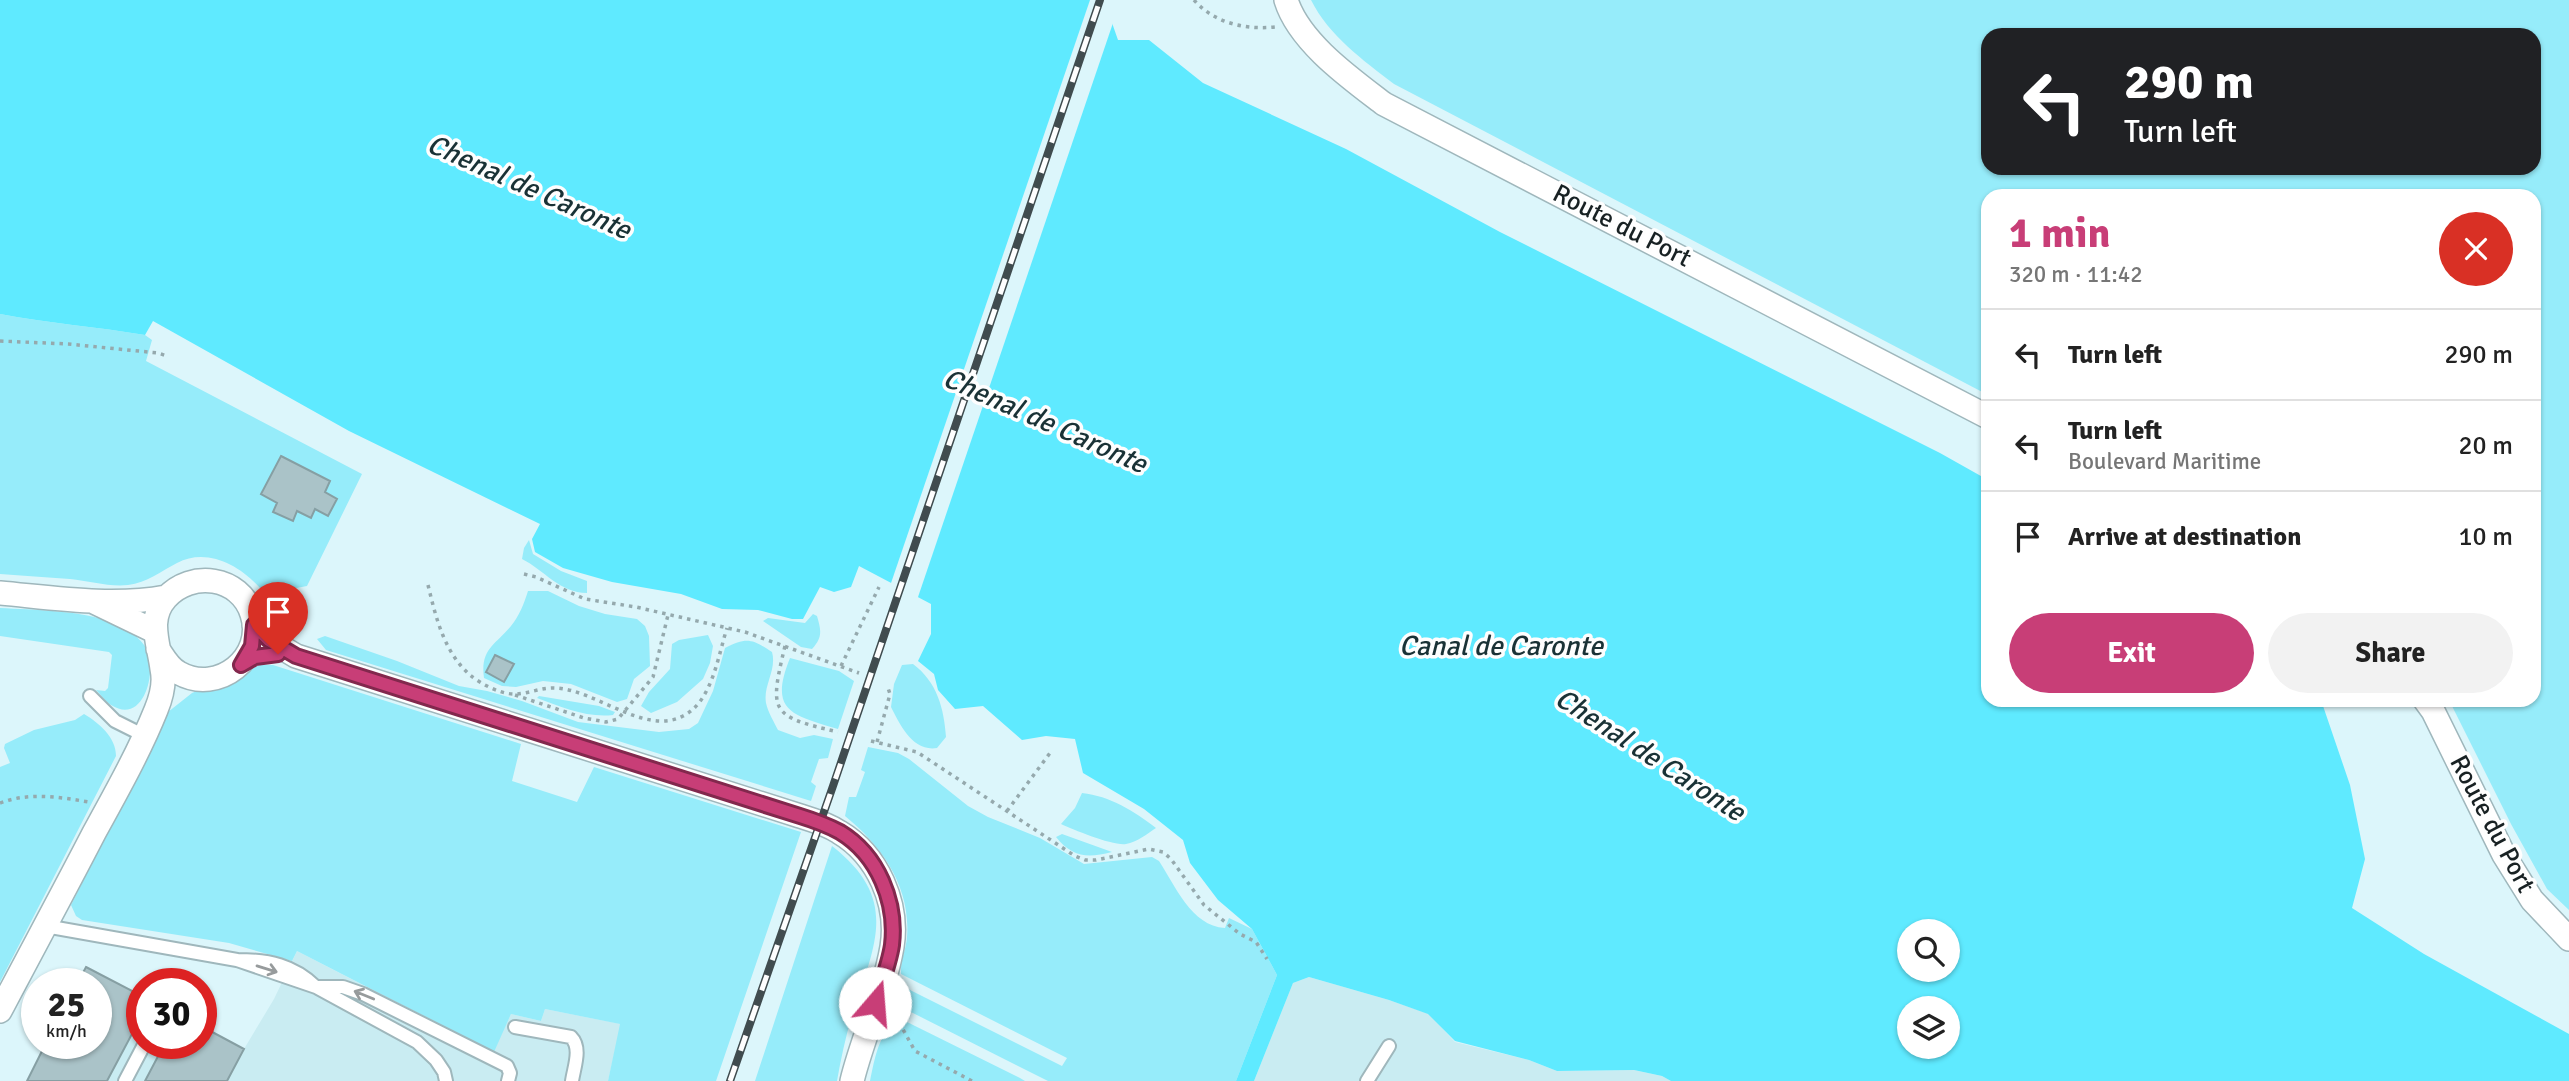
<!DOCTYPE html>
<html lang="en">
<head>
<meta charset="utf-8">
<style>
	:root { --surface:#fff; --page:#f2f2f2; --text:#222; --muted:#767676; --line:#e0e0e0; --accent:#c83e77 }
	body { margin:0; font-family:Signika,sans-serif; background:var(--page); color:var(--text); height:100vh; display:flex; flex-direction:column; font-size:26px; white-space:nowrap }
	* { box-sizing:border-box; margin:0 }
	p { font-size:23px; color:var(--muted) }
	.icon { flex:none; width:38px; height:38px; fill:none; stroke:currentColor; stroke-width:2; stroke-linecap:round; stroke-linejoin:round }
	.map { position:relative; flex:1; overflow:hidden }
	.panel { position:absolute; left:1981px; top:189px; width:560px; height:518px; display:flex; flex-direction:column; background:var(--surface); border-radius:21px; box-shadow:0 2px 5px #0004 }
	.panel>* { flex:none }
	.hud { position:absolute; left:1981px; top:28px; width:560px; height:147px; border-radius:21px; box-shadow:0 2px 5px #0004; background:#202124; color:#fff; overflow:hidden }
	.fabs { position:absolute; left:1897px; top:919px; display:grid; gap:14px }
	.fabs a { display:grid; place-items:center; width:63px; height:63px; border-radius:50%; background:var(--surface); box-shadow:0 2px 5px #0004; font-size:35px }
	.speed { position:absolute; left:21px; top:968px; display:flex; gap:14px; font-size:35px; font-weight:700; text-align:center }
	.speed>* { display:grid; place-content:center; width:91px; height:91px; border-radius:50%; background:var(--surface); box-shadow:0 2px 5px #0004; line-height:1 }
	.speed small { font-size:18px; font-weight:400 }
	.speed .limit { border:10px solid #d22; background:#fff; color:#111 }
	.pin { position:absolute; display:grid; place-items:center; width:60px; height:60px; color:#fff; margin:-72px -30px; border-radius:50% 50% 50% 0; rotate:-45deg; box-shadow:0 0 7px #0007 }
	.pin .icon { rotate:45deg }
	.me { position:absolute; width:77px; margin:-38px; rotate:18deg; stroke-linejoin:round; filter:drop-shadow(0 0 5px #0008) }
	.turn { display:flex; align-items:center; gap:24px; height:147px; padding:0 28px; font-size:32px }
	.turn .icon { width:91px; height:91px; stroke-width:2.5 }
	.turn b { display:block; font-size:49px; line-height:60px }
	.round { display:grid; place-items:center; flex:none; width:74px; height:74px; border-radius:37px; background:var(--page) }
	.head { display:flex; align-items:center; justify-content:space-between; height:119px; padding:0 28px }
	h1 { font-size:42px; font-weight:800; line-height:52px; color:var(--accent) }
	.button { display:flex; gap:14px; margin-top:auto; padding:14px 28px }
	.button a { flex:1; height:80px; border-radius:42px; background:var(--accent); color:#fff; font-size:28px; font-weight:800; line-height:80px; text-align:center }
	.button a+a { background:var(--page); color:var(--text) }
	ul { padding:0; list-style:none }
	li { display:flex; align-items:center; gap:21px; height:91px; padding:0 28px; border-top:2px solid var(--line) }
	li div { flex:1 }
	li b { display:block; font-size:26px }
	li em { font-style:normal }
	.map>svg:first-child { display:block }
</style>
</head>
<body>
<div class="map">
<svg width="2569" height="1081" viewBox="0 0 2569 1081">
	<rect width="100%" height="100%" fill="#dcf6fb"/>
	<path fill="#c9ecf2" d="M 297,951 L 493,1052 L 511,1014 L 541,1021 L 545,1009 L 621,1024 L 608,1081 L 27,1081 L 46,1043 L 96,1043 L 96,984 L 77,983 L 86,967 L 142,996 L 142,1043 L 201,1043 L 201,1026 L 244,1049 L 274,999 Z
		M 1309,977 L 1389,1000 L 1429,1014 L 1455,1042 L 1529,1060 L 1557,1071 L 1634,1070 L 1662,1076 L 1671,1081 L 1254,1081 L 1293,983 Z"/>
	<path fill="#96ecfa" fill-rule="evenodd" d="M 1311,0 L 2569,0 L 2569,910 L 2547,889 L 2511,824 L 2449,700 L 2534,700 L 2534,196 L 1988,196 L 1988,395 L 1394,84 C 1363,60 1329,36 1311,0 ZM 1988,35 L 2534,35 L 2534,168 L 1988,168 Z
		M 0,314 C 48,323 97,327 145,335 L 152,340 L 146,361 L 362,474 L 307,586 L 265,594 C 245,568 209,546 177,563 C 161,571 147,583 128,585 C 109,587 89,581 70,579 C 46,577 23,576 0,574 Z
		M 529,540 L 533,554 L 561,571 L 587,581 L 587,593 C 560,593 544,570 522,559 L 524,548 Z
		M 528,591 L 548,591 L 579,606 L 605,614 L 637,619 L 645,626 L 649,636 L 650,666 L 634,679 L 627,699 L 617,702 L 571,684 L 543,681 L 516,687 L 502,686 L 484,678 C 480,649 495,645 511,626 C 519,616 524,604 528,591 Z
		M 0,608 C 33,610 83,610 113,623 C 125,628 141,637 147,650 C 157,671 144,726 111,705 C 106,702 101,695 96,690 L 105,691 L 108,688 L 112,655 L 109,652 L 0,636 Z
		M 813,614 L 817,616 C 821,630 823,637 812,649 L 801,647 L 763,621 L 768,618 L 805,623 Z
		M 708,635 L 713,646 L 710,663 L 703,679 L 677,702 L 651,713 L 641,706 L 649,692 L 670,669 L 672,644 L 679,640 Z
		M 325,636 L 397,661 L 459,686 L 487,691 L 522,701 L 578,722 L 659,732 L 689,729 L 698,723 L 713,691 L 725,648 C 747,637 752,639 772,652 C 777,670 763,685 766,703 C 768,712 774,722 778,730 L 800,738 L 814,735 L 833,739 L 828,758 L 819,759 L 811,782 L 816,786 L 811,801 L 326,650 L 317,639 Z
		M 790,658 L 839,671 L 854,681 L 838,729 C 793,715 768,712 790,658 Z
		M 913,664 C 937,682 944,708 946,737 L 937,748 C 913,752 900,725 891,707 L 894,684 L 902,665 Z
		M 260,665 L 273,665 L 521,744 L 512,781 L 577,802 L 594,767 L 801,832 L 716,1081 L 608,1081 L 620,1024 L 545,1009 L 541,1021 L 511,1014 L 494,1052 L 297,951 L 292,961 L 229,943 L 82,920 L 76,916 L 71,905 L 168,712 L 192,693 Z
		M 539,696 L 599,706 L 615,712 L 613,715 C 587,718 561,707 537,698 Z
		M 84,714 C 99,723 116,737 116,756 L 0,982 L 0,767 L 10,763 L 4,748 L 5,744 L 34,730 L 75,720 Z
		M 868,747 L 898,753 L 909,759 L 968,806 L 988,817 L 1040,838 L 1084,864 L 1152,857 L 1159,861 C 1175,885 1191,926 1225,928 L 1229,918 L 1252,929 L 1277,975 L 1236,1081 L 1048,1081 L 901,1007 L 902,986 L 1062,1066 L 1067,1058 L 901,974 C 900,961 906,950 907,937 C 911,887 882,846 845,816 L 849,797 L 856,797 L 865,772 L 861,770 Z
		M 1082,793 C 1110,796 1134,811 1156,828 C 1147,834 1137,842 1126,844 C 1113,846 1074,830 1061,824 L 1075,808 Z
		M 1062,834 L 1112,852 C 1088,858 1073,858 1056,837 Z
		M 832,846 C 900,899 875,944 853,1012 C 846,1035 841,1058 837,1081 L 755,1081 Z
		M 905,1021 L 1020,1078 L 1025,1081 L 870,1081 C 875,1059 879,1024 905,1021 Z"/>
	<path fill="#5feaff" fill-rule="evenodd" d="M 0,0 L 1110,0 L 1111,20 L 1118,40 L 1149,40 L 1203,83 L 1346,149 L 1500,232 L 1940,453 L 1988,480 L 1988,700 L 2321,700 L 2350,785 L 2365,859 L 2352,908 L 2424,954 L 2569,1034 L 2569,1081 L 1671,1081 L 1662,1076 L 1634,1070 L 1557,1071 L 1529,1060 L 1455,1041 L 1428,1014 L 1389,1000 L 1309,977 L 1293,983 L 1254,1081 L 1236,1081 L 1277,975 L 1252,929 L 1218,900 L 1190,863 L 1183,840 L 1144,809 L 1083,773 L 1075,739 L 1046,736 L 1022,740 L 983,706 L 955,709 L 938,690 L 934,674 L 918,661 L 931,634 L 931,604 L 859,566 L 851,587 L 834,592 L 820,587 L 803,619 L 792,619 L 758,610 L 722,609 L 681,594 L 612,582 L 563,568 L 535,552 L 532,539 L 540,524 L 349,431 L 153,321 L 145,335 C 97,327 48,323 0,314 ZM 1909,931 L 1948,931 L 1948,970 L 1909,970 ZM 1909,1008 L 1948,1008 L 1948,1046 L 1909,1046 Z"/>
	<path fill="#dcf6fb" d="M 1090,0 L 1114,0 L 1114,20 L 917,600 L 890,586 Z"/>
	<path fill="#aac3c8" stroke="#869fa3" stroke-width="2" d="M 281,456 L 330,481 L 325,492 L 337,499 L 328,516 L 315,509 L 311,518 L 297,511 L 293,521 L 273,512 L 277,503 L 261,494 Z
		M 495,655 L 514,664 L 504,682 L 486,672 Z
		M 86,967 L 142,996 L 142,1015 L 107,1081 L 27,1081 L 46,1043 L 96,1043 L 96,984 L 77,984 Z
		M 201,1026 L 244,1049 L 227,1081 L 145,1081 L 165,1043 L 201,1043 Z"/>
	<g fill="none" stroke-linecap="round" stroke-linejoin="round">
		<defs>
			<path id="lane" d="M 90,696 L 115,721 L 143,735
				M 45,926 L 237,960
				M 515,1027 L 571,1037 C 582,1048 574,1067 572,1081
				M 125,1081 L 145,1043
				M 446,1081 L 444,1072 L 436,1060 L 417,1042 L 316,987 L 237,960 C 269,960 293,965 316,987 L 343,987 L 363,994 L 507,1066 L 510,1073 L 508,1081
				M 1367,1081 L 1389,1046"/>
			<path id="street" d="M 1286,0 C 1299,42 1350,78 1384,104 L 1988,417
				M 0,593 C 55,598 112,607 166,597
				M 94,602 L 154,631
				M 254,625 L 269,640 L 296,656 L 800,816 C 813,820 827,824 839,832 C 878,855 899,904 892,947 C 884,993 863,1036 852,1081
				M 2425,700 L 2433,711 L 2504,855 L 2532,900 L 2569,939
				M 0,1011 C 31,952 63,893 94,833 C 116,793 139,752 156,710 C 161,698 165,682 162,669 C 159,644 147,619 166,598 C 191,570 240,576 252,614 C 266,657 218,695 179,673 C 169,668 164,658 158,649"/>
		</defs>
		<use href="#lane" stroke="#9fb7bc" stroke-width="16"/>
		<use href="#street" stroke="#9fb7bc" stroke-width="26"/>
		<path stroke="#95a9ad" stroke-width="3.5" stroke-dasharray="3.5 5" stroke-linecap="butt" d="M 1194,0 C 1214,23 1245,30 1275,27
			M 0,341 L 68,344 L 158,353 L 167,356
			M 524,574 L 536,577 L 585,599 L 636,607 L 745,632 L 859,673
			M 428,585 C 436,618 444,652 470,675 C 481,684 500,694 514,694 C 528,694 542,687 556,688 C 596,690 645,736 683,716 C 712,702 718,656 727,628
			M 785,646 C 769,713 770,716 838,732
			M 841,666 L 879,587
			M 515,695 L 584,718 L 606,722 L 618,719 L 653,677 L 668,615
			M 871,741 L 917,752 L 1075,856 L 1085,860 L 1096,860 L 1149,849 L 1163,852 L 1171,859 L 1204,905 L 1240,934 L 1256,942 L 1267,959
			M 877,742 L 890,694 L 888,688
			M 0,803 C 29,792 59,797 89,802
			M 1007,811 L 1050,753
			M 895,1015 L 915,1051 L 972,1081"/>
		<use href="#lane" stroke="#fff" stroke-width="12"/>
		<use href="#street" stroke="#fff" stroke-width="23"/>
		<defs>
			<path id="rail" d="M 730,1081 L 833,786 L 1100,0"/>
		</defs>
		<use href="#rail" stroke="#404c4f" stroke-width="8"/>
		<use href="#rail" stroke="#fefefe" stroke-width="5" stroke-dasharray="16" stroke-linecap="butt"/>
	</g>
	<defs><path id="oneway-shaft" d="M-6 0H5M1.5-3L5.5 0L1.5 3" fill="none" stroke-width="1.6" stroke-linecap="round" stroke-linejoin="round" transform="scale(1.75)"/></defs>
	<g stroke="#979b9c">
		<use href="#oneway-shaft" transform="translate(267 969) rotate(17)"/>
		<use href="#oneway-shaft" transform="translate(364 995) rotate(-158)"/>
	</g>
	<g fill="none" stroke-linecap="round" stroke-linejoin="round">
		<defs>
			<path id="route" d="M 278,654 L 255,657 L 241,665 L 252,646 L 254,625 L 269,640 L 296,656 L 800,816 C 813,820 827,825 840,832 C 878,855 897,902 892,945 C 889,965 881,984 875,1003"/>
		</defs>
		<use href="#route" stroke="#82284d" stroke-width="18"/>
		<use href="#route" stroke="#c83e77" stroke-width="12"/>
	</g>
	<g text-anchor="middle" dominant-baseline="central" stroke-width="7" stroke-linejoin="round" paint-order="stroke">
		<g font-size="26" fill="#182123" stroke="#fefefe">
			<text transform="translate(1622 226) rotate(27)">Route du Port</text>
			<text transform="translate(2492 824) rotate(62)">Route du Port</text>
		</g>
		<g font-size="28" font-style="italic" fill="#1a3236" stroke="#fefefe">
			<text transform="translate(529 187) rotate(24)">Chenal de Caronte</text>
			<text transform="translate(1045 421) rotate(24)">Chenal de Caronte</text>
			<text x="1501" y="646">Canal de Caronte</text>
			<text transform="translate(1650 755) rotate(33)">Chenal de Caronte</text>
		</g>
	</g>
</svg>
<div class="fabs">
<a><svg class="icon" aria-label="search" viewBox="0 0 24 24"><circle cx="10" cy="10" r="6"/><path d="M15 15l6 6"/></svg></a>
<a><svg class="icon" aria-label="layers" viewBox="0 0 24 24"><path d="M12 4l9 5-9 5-9-5zM3 14l9 5 9-5"/></svg></a>
</div>
<div class="speed"><div>25<small>km/h</small></div><div class="limit">30</div></div>
<div class="pin" style="left:278px;top:654px;background:#d93025"><svg class="icon" aria-label="arrive" viewBox="0 0 24 24"><path d="M6 21V4h12l-3 4 3 4H6"/></svg></div>
<svg class="me" style="left:875px;top:1003px" viewBox="-20 -20 40 40"><circle r="19" fill="#fff"/><path d="M0-13L10 11 0 6-10 11z" fill="#c83e77"/></svg>
<div class="hud">
<div class="turn"><svg class="icon" aria-label="left" viewBox="0 0 24 24"><path d="M17 20v-9H6M10 6l-5 5 5 5"/></svg><div><b>290 m</b>Turn left</div></div>
</div>
<section class="panel">
<div class="head"><div><h1>1 min</h1><p>320 m · 11:42</p></div><a class="round" style="background:#d93025;color:#fff"><svg class="icon" aria-label="close" viewBox="0 0 24 24"><path d="M6 6l12 12M18 6L6 18"/></svg></a></div>
<ul>
<li><svg class="icon" aria-label="left" viewBox="0 0 24 24"><path d="M17 20v-9H6M10 6l-5 5 5 5"/></svg><div><b>Turn left</b></div><em>290 m</em></li>
<li><svg class="icon" aria-label="left" viewBox="0 0 24 24"><path d="M17 20v-9H6M10 6l-5 5 5 5"/></svg><div><b>Turn left</b><p>Boulevard Maritime</p></div><em>20 m</em></li>
<li><svg class="icon" aria-label="arrive" viewBox="0 0 24 24"><path d="M6 21V4h12l-3 4 3 4H6"/></svg><div><b>Arrive at destination</b></div><em>10 m</em></li>
</ul>
<div class="button"><a>Exit</a><a>Share</a></div>
</section>
</div>
</body>
</html>
